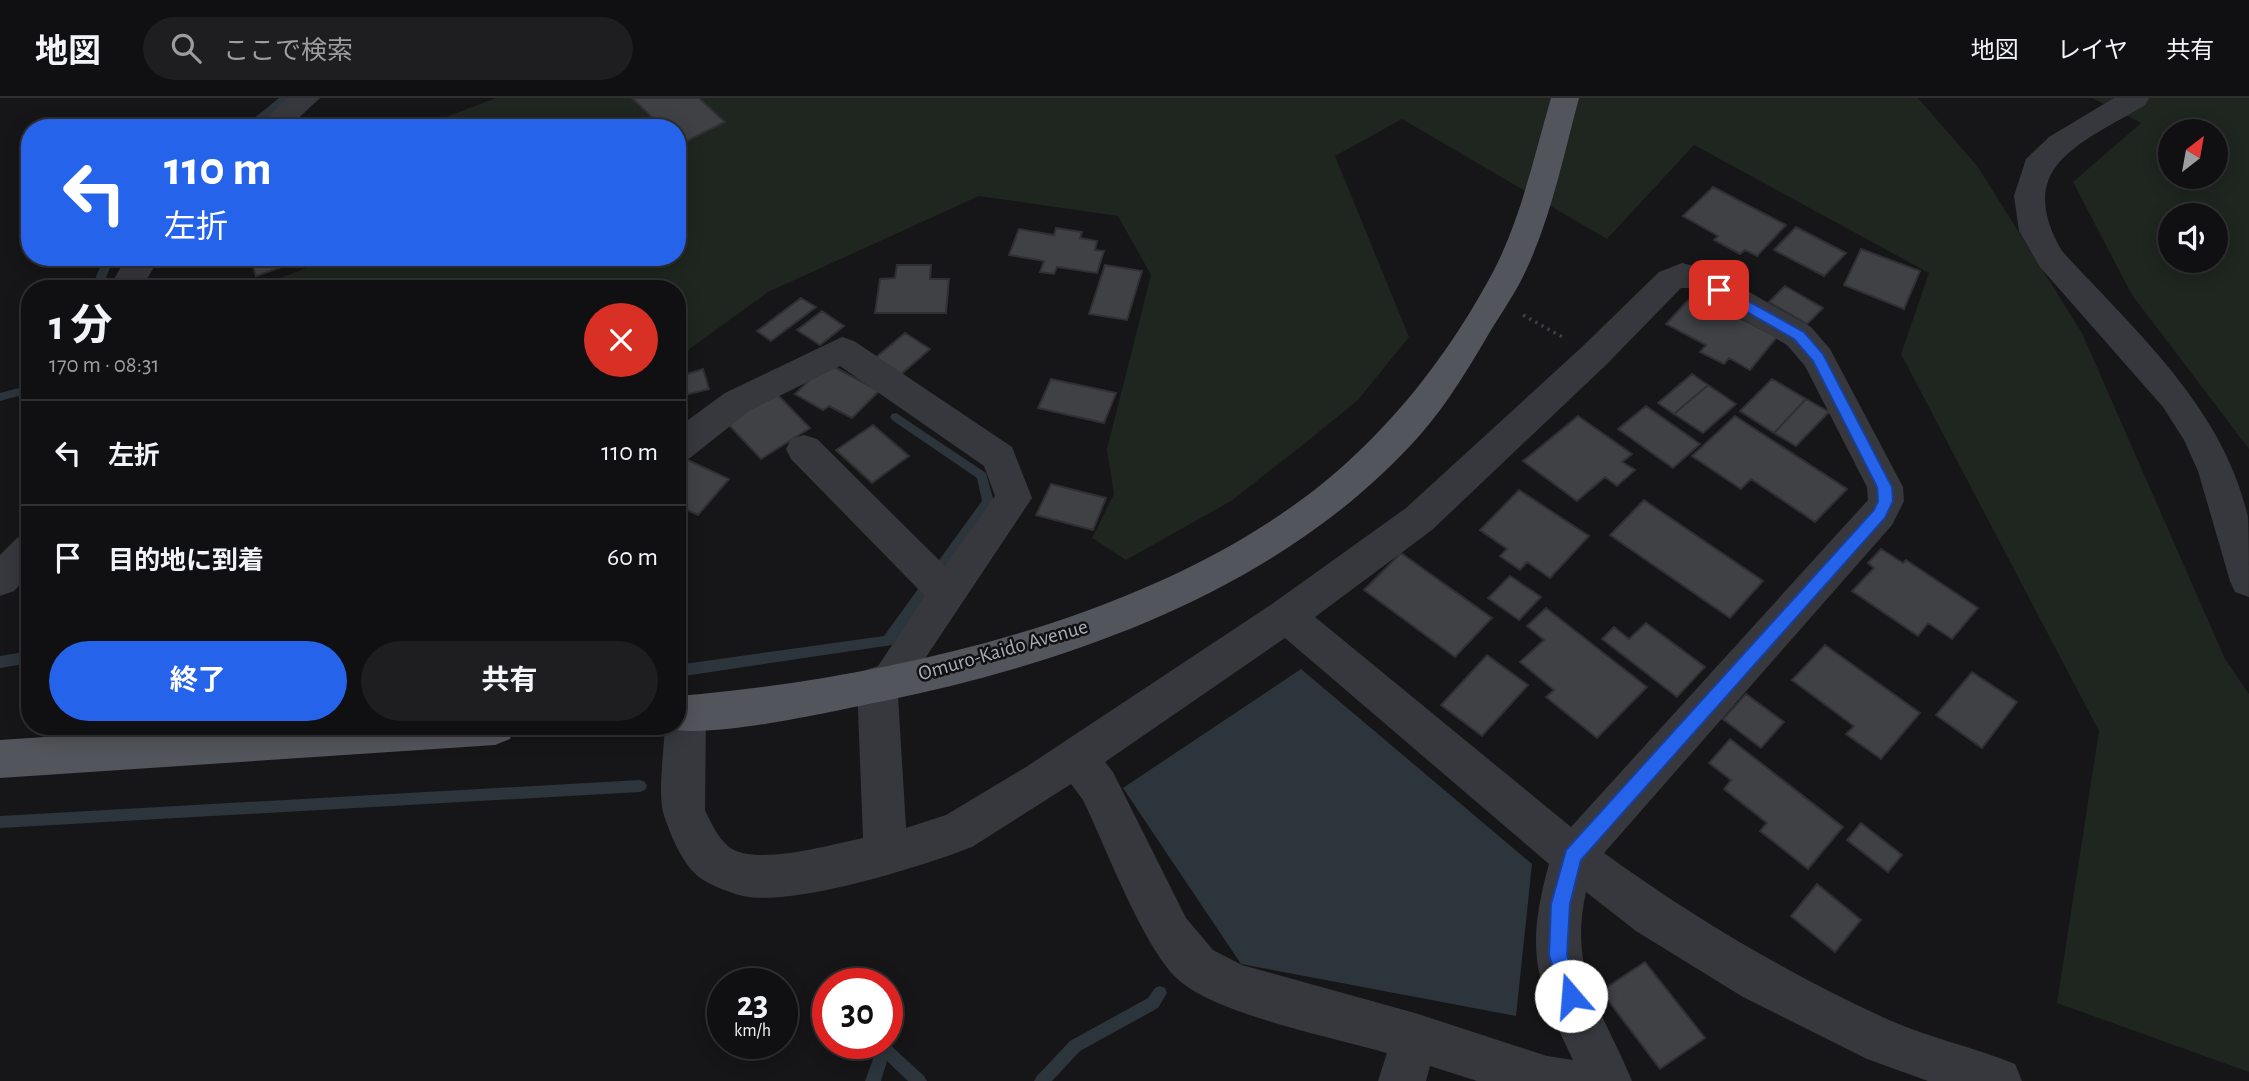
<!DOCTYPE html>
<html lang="ja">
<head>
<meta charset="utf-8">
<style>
	:root { --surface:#101012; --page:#1e1e20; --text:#f1f3f6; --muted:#9c9d9f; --line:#303032; --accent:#2563eb }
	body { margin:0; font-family:"Alegreya Sans","Noto Sans JP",sans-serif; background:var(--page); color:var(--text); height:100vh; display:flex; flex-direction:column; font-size:26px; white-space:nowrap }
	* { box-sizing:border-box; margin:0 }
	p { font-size:23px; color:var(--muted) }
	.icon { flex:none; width:38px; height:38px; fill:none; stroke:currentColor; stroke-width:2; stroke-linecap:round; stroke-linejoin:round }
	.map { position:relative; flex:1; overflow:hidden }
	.sheet { position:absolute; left:21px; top:182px; width:665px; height:455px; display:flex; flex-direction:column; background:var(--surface); border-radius:28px; box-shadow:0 4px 18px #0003,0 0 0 2px var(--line) }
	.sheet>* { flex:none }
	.banner { position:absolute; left:21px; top:21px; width:665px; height:147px; border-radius:28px; box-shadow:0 4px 18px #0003,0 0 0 2px var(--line); background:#2563eb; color:#fff; overflow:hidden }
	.needle { width:46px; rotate:31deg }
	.buttons { position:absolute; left:2158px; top:21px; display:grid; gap:14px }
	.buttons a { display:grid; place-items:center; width:70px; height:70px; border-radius:50%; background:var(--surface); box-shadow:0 4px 18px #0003,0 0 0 2px var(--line); font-size:35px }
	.speed { position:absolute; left:707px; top:870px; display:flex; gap:14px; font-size:35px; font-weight:700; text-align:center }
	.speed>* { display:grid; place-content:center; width:91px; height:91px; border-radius:50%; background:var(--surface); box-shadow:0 4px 18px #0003,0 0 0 2px var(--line); line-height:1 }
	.speed small { font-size:18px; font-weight:400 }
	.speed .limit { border:10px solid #d22; background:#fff; color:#111 }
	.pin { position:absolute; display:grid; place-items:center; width:60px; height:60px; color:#fff; margin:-30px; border-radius:14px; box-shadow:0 4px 10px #0006 }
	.me { position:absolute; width:77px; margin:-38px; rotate:342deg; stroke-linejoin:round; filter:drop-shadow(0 0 5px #0008) }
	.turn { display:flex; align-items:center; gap:24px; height:147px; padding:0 28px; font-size:32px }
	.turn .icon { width:91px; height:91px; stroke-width:2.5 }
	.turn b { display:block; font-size:49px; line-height:60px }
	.round { display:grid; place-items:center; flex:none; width:74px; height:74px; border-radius:37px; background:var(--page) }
	.head { display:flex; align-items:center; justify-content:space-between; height:119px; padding:0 28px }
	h1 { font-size:42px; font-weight:700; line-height:52px }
	.primary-button { display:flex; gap:14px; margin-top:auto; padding:14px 28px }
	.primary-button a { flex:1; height:80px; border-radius:42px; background:var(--accent); color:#fff; font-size:28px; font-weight:700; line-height:80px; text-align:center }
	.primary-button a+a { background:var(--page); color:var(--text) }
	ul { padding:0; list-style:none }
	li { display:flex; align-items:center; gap:21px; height:105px; padding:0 28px; border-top:2px solid var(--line) }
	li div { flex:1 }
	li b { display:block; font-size:26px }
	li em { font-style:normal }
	header { display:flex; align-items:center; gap:42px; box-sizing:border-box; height:98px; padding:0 35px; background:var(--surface); border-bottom:2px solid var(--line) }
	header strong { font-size:33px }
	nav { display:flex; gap:38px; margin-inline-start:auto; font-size:24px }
	.search { width:490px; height:63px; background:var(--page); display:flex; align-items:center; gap:18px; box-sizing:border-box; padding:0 24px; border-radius:38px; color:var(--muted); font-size:26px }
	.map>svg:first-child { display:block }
</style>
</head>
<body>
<header>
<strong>地図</strong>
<div class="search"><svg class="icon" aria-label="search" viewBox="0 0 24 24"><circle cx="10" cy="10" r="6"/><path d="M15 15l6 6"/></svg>ここで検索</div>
<nav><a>地図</a><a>レイヤ</a><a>共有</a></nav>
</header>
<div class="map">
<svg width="2249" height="983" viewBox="0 0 2249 983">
	<rect width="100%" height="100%" fill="#161618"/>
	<path fill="#1e261f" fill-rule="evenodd" d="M 496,0 L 1918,0 L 1978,69 L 2082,235 L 2225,561 L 2249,596 L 2249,974 L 2057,905 L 2099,633 L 1901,256 L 1929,175 L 1694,47 L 1607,141 L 1402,21 L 1335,58 L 1409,239 L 1358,302 L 1299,350 L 1231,403 L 1126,462 L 1092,440 L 1114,396 L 1107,351 L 1151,177 L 1118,118 L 979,98 L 768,194 L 677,260 L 677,191 L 251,191 L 336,159 L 677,159 L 677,30 L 417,30 Z
		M 2092,0 L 2249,0 L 2249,351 L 2132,197 L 2073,84 L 2141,25 ZM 2170,33 L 2216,33 L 2216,79 L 2170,79 ZM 2170,117 L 2216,117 L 2216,163 L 2170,163 Z"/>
	<path fill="#2c353c" d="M 1301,571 L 1532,766 L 1516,918 L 1241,866 L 1123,690 Z"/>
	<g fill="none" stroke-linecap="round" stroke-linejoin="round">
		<path fill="#2c353c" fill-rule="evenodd" d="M 279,0 L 290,0 L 253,30 L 242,30 Z
			M 107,159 L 118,159 L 110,170 L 101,191 L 91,191 L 100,169 Z
			M 30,287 L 30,295 L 0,303 L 0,295 Z
			M 896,315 L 986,375 L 994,404 L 892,547 L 677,579 L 677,567 L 884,538 L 982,403 L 977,380 L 892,322 L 890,319 L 892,316 Z
			M 30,553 L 30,565 L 0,570 L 0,558 Z
			M 640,682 L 645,684 L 647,688 L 645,692 L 640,694 L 0,730 L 0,718 Z
			M 1160,888 L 1165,890 L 1167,895 L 1158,910 L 1080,953 L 1052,983 L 1034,983 L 1037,978 L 1070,943 L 1148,900 L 1155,890 Z
			M 887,944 L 924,978 L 927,983 L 908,983 L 887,963 L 881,983 L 865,983 L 879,945 Z"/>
	</g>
	<path fill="#404145" stroke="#303034" stroke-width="2" d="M 632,0 L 699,0 L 725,24 L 681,46 L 677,43 L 677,30 L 663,30 Z
		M 1713,89 L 1786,127 L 1757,158 L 1745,152 L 1740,156 L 1714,142 L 1718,138 L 1683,118 Z
		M 1796,129 L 1846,155 L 1824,178 L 1774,152 Z
		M 1056,130 L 1082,134 L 1080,140 L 1097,143 L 1095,152 L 1104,153 L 1097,175 L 1057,169 L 1054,176 L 1040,174 L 1044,163 L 1009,157 L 1019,131 L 1054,137 Z
		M 1861,151 L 1920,173 L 1904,211 L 1844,187 Z
		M 250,159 L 310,159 L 256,178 Z
		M 897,167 L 931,167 L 930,181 L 949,181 L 946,215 L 875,215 L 880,181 L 895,180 Z
		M 1105,167 L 1142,173 L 1127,222 L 1089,216 Z
		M 1785,188 L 1823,210 L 1807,226 L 1769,204 Z
		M 1694,196 L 1777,239 L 1750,272 L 1729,260 L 1724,266 L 1700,254 L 1706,247 L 1666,226 Z
		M 801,200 L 816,209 L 771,243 L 757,233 Z
		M 822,213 L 844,228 L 820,247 L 797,232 Z
		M 905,235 L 930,251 L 899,278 L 874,261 Z
		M 827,265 L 879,293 L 852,320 L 829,308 L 823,312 L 795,296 Z
		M 703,271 L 709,291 L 677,299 L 677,279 Z
		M 1692,276 L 1708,287 L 1674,316 L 1658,305 Z
		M 1051,281 L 1116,295 L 1104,325 L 1038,310 Z
		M 1772,281 L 1806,301 L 1774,335 L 1740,313 Z
		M 1708,287 L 1736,306 L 1703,335 L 1674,316 Z
		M 776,295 L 810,330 L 761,361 L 727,325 Z
		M 1806,301 L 1829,314 L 1796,348 L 1774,335 Z
		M 1646,308 L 1700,346 L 1673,370 L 1618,331 Z
		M 1578,318 L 1632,356 L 1622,364 L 1635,372 L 1617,388 L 1605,379 L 1577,403 L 1523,363 Z
		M 1735,318 L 1847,391 L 1815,424 L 1751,381 L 1741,391 L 1692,358 Z
		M 873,327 L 909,358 L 872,385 L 836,352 Z
		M 679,358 L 729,381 L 698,417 L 677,407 Z
		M 1051,386 L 1106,400 L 1093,432 L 1036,417 Z
		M 1519,392 L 1589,438 L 1550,480 L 1527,464 L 1520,472 L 1500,458 L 1507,451 L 1480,432 Z
		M 1644,402 L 1763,483 L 1730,520 L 1610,437 Z
		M 1881,451 L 1903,465 L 1906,462 L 1978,510 L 1952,541 L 1928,525 L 1918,538 L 1852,493 L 1874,470 L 1868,465 Z
		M 1401,455 L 1492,520 L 1455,559 L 1364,492 Z
		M 1510,478 L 1541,499 L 1519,522 L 1488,500 Z
		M 1546,510 L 1647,589 L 1597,640 L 1546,599 L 1554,592 L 1520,564 L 1544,542 L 1527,528 Z
		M 1646,525 L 1705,569 L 1677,599 L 1602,541 L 1614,529 L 1629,541 Z
		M 1825,547 L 1920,615 L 1881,661 L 1846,636 L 1854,628 L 1792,582 Z
		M 1487,557 L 1528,587 L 1482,638 L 1441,607 Z
		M 1972,574 L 2017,604 L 1982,650 L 1936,617 Z
		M 1746,596 L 1784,624 L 1761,650 L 1723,621 Z
		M 1730,641 L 1843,729 L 1808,771 L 1760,733 L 1767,725 L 1724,691 L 1731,682 L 1709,665 Z
		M 1861,725 L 1902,757 L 1888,774 L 1847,742 Z
		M 1817,786 L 1861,822 L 1835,854 L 1791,818 Z
		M 1645,864 L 1705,940 L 1660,971 L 1601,893 Z"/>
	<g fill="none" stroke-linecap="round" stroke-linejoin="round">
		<path stroke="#3d3f44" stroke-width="3.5" stroke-dasharray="2.5 4.5" stroke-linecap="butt" d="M 1523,217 L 1564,240"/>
		<path fill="#37383d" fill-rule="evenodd" d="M 288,0 L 320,0 L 288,30 L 254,30 Z
			M 2114,0 L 2149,0 L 2145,7 C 2083,45 2012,67 2062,153 C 2135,233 2223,309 2248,419 C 2249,443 2249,474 2249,499 L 2235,494 L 2230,483 L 2198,373 L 2184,342 L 2163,309 L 2040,169 L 2019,133 L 2014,98 L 2026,61 L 2049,39 Z
			M 126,159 L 160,159 L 141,191 L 109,191 Z
			M 1682,165 L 1710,172 L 1811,229 L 1830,251 L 1903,389 L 1904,403 L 1892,427 L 1604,755 C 1694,820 1788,876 1889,922 C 1929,940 1974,949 2015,966 L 2022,983 L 1928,983 L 1867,961 L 1743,899 L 1636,833 L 1586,794 C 1568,876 1603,912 1632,983 L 1477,983 L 1430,968 L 1426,983 L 1378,983 L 1387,955 C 1334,940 1221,917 1181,884 C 1145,855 1105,747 1083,702 L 1071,686 L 972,749 C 923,768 794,809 743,798 C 731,795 709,787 699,779 C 682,766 669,734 663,714 C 658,692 664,652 665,628 L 677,628 L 677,600 L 686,597 L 700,602 L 706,615 L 705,712 C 711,725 718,740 729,749 C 755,769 833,746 863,740 L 857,586 L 863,573 L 878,568 L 925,498 L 791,361 L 786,351 L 791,341 L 804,337 L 817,341 L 945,468 L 995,398 L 984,368 L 840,268 L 749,313 L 690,360 L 677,364 L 677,330 L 725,295 L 842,239 L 854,243 L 1012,349 L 1032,400 L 918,571 L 905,596 L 898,598 L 906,730 L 946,717 L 1026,669 L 1272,506 L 1406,410 L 1583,248 L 1659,174 ZM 1681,190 L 1691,190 L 1787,247 L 1805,268 L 1867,389 L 1868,402 L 1571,729 L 1315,519 L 1432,432 L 1607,266 ZM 1285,540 L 1549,766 C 1525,852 1535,883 1573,962 L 1547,958 L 1415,915 L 1242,867 L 1213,852 L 1186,820 L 1113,674 L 1105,664 Z
			M 30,435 L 30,476 L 14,493 L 0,498 L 0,457 L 17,440 Z"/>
		<path fill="#53555c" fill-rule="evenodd" d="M 1551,0 L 1579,0 C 1564,56 1552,115 1528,168 C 1518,191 1504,211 1491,232 C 1470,268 1448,305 1420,337 C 1285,489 1078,563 884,603 C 837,612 703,644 663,629 L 677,628 L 677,598 C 895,580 1175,517 1342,369 C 1404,314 1454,247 1493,174 C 1521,121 1534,58 1551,0 Z
			M 206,628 L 515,628 L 510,641 L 495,647 L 0,680 L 0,642 Z"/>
	</g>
	<path fill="#2563eb" stroke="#184099" stroke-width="2" d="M 1719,187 L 1804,234 L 1823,256 L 1892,389 L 1893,403 L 1885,420 L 1581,762 L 1570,806 L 1567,857 L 1581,898 L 1578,905 L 1571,908 L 1564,905 L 1549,857 L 1551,806 L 1566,752 L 1874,412 L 1878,403 L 1877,389 L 1813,263 L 1794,241 L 1714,195 L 1712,192 Z"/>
	<g text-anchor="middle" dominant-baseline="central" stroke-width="5" stroke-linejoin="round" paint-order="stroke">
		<g font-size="21" fill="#a8adb8" stroke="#111113">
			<text transform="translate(1003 552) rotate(-16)">Omuro-Kaido Avenue</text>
		</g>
	</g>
</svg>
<div class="buttons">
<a><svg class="needle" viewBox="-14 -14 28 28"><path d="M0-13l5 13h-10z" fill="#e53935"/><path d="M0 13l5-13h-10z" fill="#9c9d9f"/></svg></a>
<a><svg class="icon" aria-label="sound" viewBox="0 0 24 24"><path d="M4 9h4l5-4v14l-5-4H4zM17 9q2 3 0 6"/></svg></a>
</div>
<div class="speed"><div>23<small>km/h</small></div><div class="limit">30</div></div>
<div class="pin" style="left:1719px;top:192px;background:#d93025"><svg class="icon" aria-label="arrive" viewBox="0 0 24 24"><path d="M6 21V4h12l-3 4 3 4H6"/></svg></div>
<svg class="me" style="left:1571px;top:898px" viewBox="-20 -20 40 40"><circle r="19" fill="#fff"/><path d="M0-13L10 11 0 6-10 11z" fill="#2563eb"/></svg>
<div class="banner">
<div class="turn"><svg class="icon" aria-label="left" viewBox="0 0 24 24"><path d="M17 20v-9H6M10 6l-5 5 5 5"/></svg><div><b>110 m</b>左折</div></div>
</div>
<section class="sheet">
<div class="head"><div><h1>1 分</h1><p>170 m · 08:31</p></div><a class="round" style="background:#d93025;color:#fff"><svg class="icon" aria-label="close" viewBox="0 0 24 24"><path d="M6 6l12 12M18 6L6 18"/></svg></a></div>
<ul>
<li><svg class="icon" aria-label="left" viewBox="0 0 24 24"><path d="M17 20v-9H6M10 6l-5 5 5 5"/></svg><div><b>左折</b></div><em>110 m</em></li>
<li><svg class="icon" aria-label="arrive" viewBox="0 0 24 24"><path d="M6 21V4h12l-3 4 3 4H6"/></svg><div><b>目的地に到着</b></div><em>60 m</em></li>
</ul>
<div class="primary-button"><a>終了</a><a>共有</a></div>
</section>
</div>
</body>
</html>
